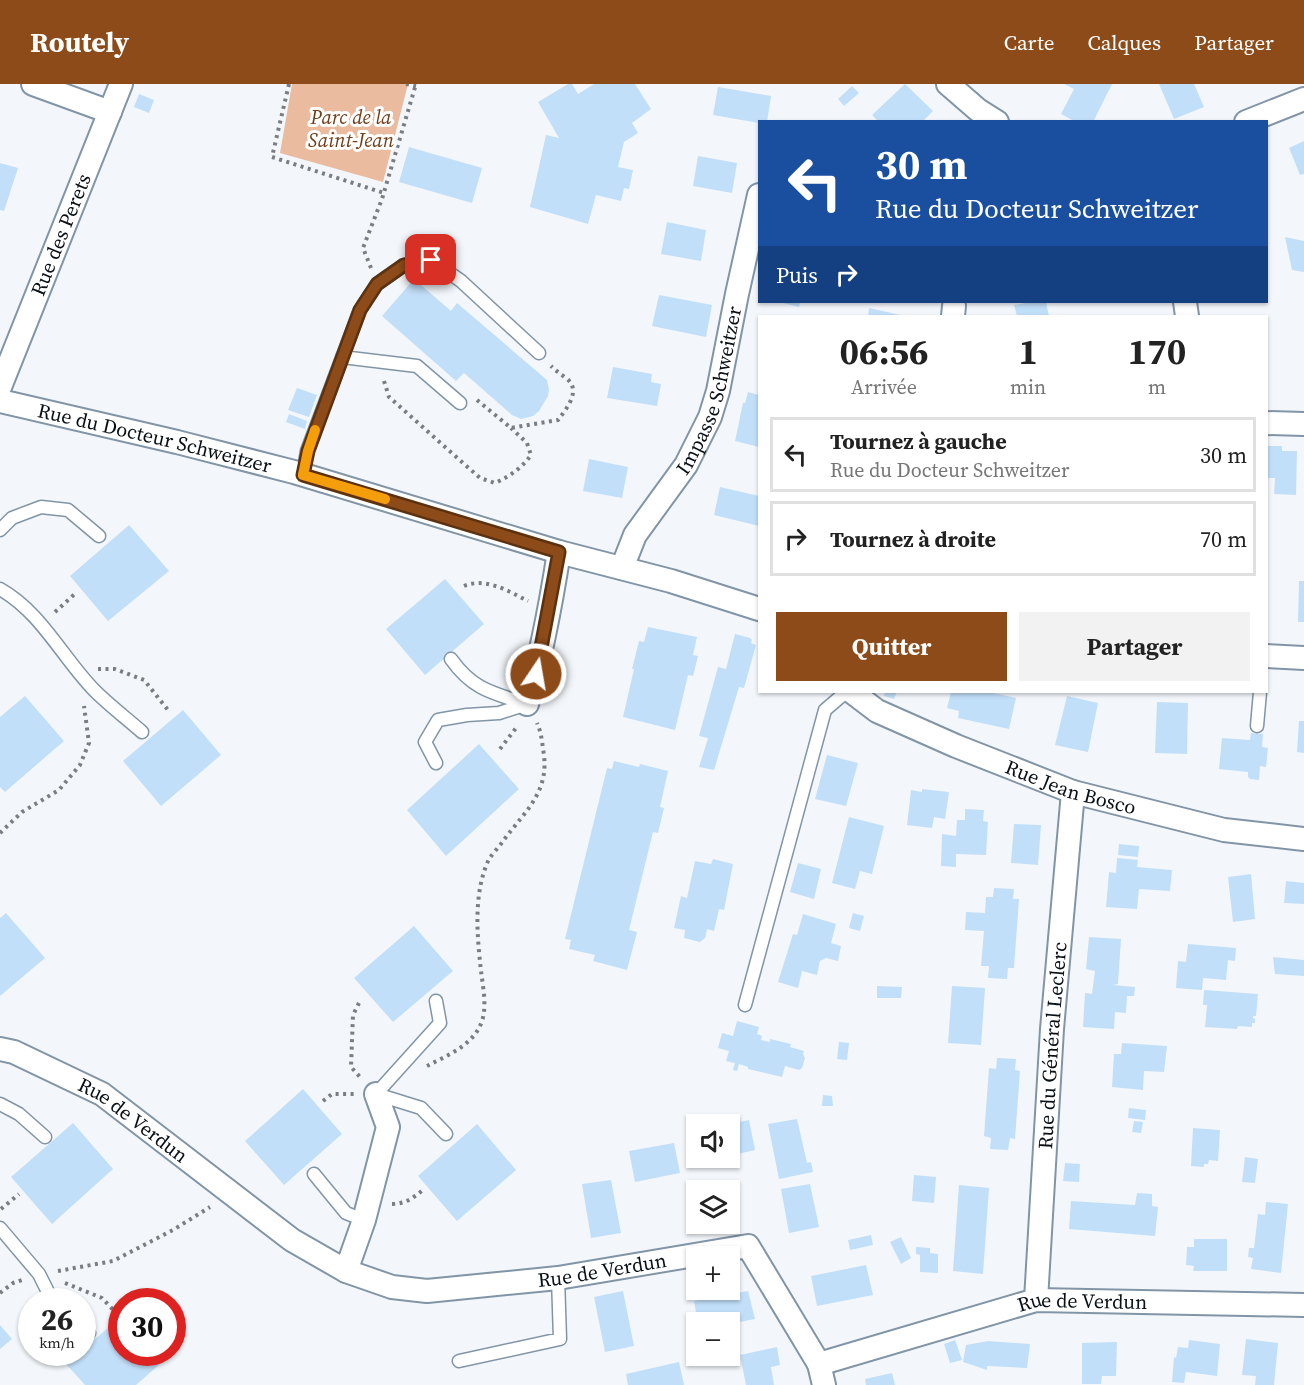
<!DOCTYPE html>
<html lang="fr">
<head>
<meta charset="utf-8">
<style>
	:root { --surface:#fff; --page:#f2f2f2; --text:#222; --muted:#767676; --line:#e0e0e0; --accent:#8d4b19 }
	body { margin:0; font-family:"Source Serif 4",serif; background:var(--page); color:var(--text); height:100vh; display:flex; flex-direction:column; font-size:22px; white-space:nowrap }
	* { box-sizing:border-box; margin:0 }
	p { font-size:20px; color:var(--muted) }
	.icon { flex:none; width:33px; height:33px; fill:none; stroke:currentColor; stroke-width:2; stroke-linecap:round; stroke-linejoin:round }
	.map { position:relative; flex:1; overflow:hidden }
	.side { position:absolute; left:758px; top:231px; width:510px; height:378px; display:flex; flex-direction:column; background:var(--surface); border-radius:0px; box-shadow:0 2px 4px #0004 }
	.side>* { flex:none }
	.hud { position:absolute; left:758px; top:36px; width:510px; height:183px; border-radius:0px; box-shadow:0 2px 4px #0004; background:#1a4fa0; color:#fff; overflow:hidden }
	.tools { position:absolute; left:686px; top:1030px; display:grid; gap:12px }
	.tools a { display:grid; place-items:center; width:54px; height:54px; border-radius:0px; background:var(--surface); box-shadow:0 2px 4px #0004; font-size:30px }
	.speed { position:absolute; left:18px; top:1204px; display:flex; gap:12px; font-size:30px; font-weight:700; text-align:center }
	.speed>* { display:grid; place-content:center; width:78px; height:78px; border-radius:50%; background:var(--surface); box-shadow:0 2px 4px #0004; line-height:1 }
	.speed small { font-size:15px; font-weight:400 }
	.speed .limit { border:9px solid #d22; background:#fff; color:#111 }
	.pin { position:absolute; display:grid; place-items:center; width:51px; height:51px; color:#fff; margin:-26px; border-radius:12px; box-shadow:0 3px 9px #0006 }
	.me { position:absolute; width:66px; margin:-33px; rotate:12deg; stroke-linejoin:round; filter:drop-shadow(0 0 4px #0008) }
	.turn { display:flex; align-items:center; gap:21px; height:126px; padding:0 18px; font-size:27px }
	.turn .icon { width:78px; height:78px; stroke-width:2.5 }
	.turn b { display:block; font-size:42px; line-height:51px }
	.then { display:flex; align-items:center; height:57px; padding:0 18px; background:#0003; gap:12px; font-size:22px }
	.eta { display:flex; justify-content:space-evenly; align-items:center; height:102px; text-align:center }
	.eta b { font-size:36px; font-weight:700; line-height:42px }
	.cta { display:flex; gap:12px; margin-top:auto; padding:12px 18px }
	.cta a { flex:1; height:69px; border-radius:0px; background:var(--accent); color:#fff; font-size:24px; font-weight:700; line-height:69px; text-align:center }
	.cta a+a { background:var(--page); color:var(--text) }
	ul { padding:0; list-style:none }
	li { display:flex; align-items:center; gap:18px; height:75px; margin:0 12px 9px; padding:0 6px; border:3px solid var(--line); border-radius:0px }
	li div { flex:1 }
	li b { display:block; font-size:22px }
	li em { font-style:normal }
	header { display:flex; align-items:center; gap:36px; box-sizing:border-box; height:84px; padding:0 30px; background:var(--accent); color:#fff }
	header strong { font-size:28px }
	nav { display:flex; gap:33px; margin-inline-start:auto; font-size:21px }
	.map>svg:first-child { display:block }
</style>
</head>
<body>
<header>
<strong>Routely</strong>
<nav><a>Carte</a><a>Calques</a><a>Partager</a></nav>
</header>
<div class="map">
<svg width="1304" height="1301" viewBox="0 0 1304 1301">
	<rect width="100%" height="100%" fill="#f3f7fb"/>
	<path fill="#eabb9e" d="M 292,0 L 408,0 L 383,98 L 280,69 Z"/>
	<path fill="#c2dff9" d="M 568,0 L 572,0 L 578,10 L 594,0 L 635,0 L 651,25 L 632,39 L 638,49 L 624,58 L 618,83 L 633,86 L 629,105 L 624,104 L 621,117 L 596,111 L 588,140 L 530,123 L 546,51 L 559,54 L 538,18 Z
		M 905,0 L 933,27 L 922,38 L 879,38 L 872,31 Z
		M 1064,0 L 1112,0 L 1093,38 L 1076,38 L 1061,30 L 1074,5 Z
		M 1159,0 L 1194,0 L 1204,23 L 1174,35 Z
		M 852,2 L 859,9 L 844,22 L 838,15 Z
		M 718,3 L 771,12 L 767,38 L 759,38 L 759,39 L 713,31 Z
		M 139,10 L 154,16 L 149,29 L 134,23 Z
		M 1304,57 L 1304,90 L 1300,91 L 1289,64 Z
		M 409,63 L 482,84 L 472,119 L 399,98 Z
		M 698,72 L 737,79 L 732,109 L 693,102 Z
		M 0,79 L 18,84 L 4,127 L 0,126 Z
		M 667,138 L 706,146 L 701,177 L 661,170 Z
		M 1285,153 L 1304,157 L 1304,188 L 1292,186 Z
		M 414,195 L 451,227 L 457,219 L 547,296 L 549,306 L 548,312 L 539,327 L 533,332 L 521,335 L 512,331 L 464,289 L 456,297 L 382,232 Z
		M 659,211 L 712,221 L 706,253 L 652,242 Z
		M 779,218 L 800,218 L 799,223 Z
		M 1032,218 L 1046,218 L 1049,232 L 1017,232 L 1014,221 Z
		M 869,224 L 905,232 L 868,232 Z
		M 613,283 L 652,290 L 651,298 L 661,300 L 657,322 L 607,314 Z
		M 297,304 L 317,311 L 309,333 L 288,326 Z
		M 748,308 L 759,311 L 759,363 L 735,357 L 743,319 L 745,319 Z
		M 289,330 L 307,337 L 305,345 L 286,338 Z
		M 1266,362 L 1282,362 L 1282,367 L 1297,367 L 1296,411 L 1274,410 L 1275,394 L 1266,394 Z
		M 589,375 L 628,383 L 622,414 L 583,407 Z
		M 720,403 L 759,412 L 759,442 L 714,431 Z
		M 129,441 L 169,487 L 108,537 L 70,492 Z
		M 445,495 L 484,540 L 425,591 L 386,545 Z
		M 1299,497 L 1304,497 L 1304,538 L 1298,538 Z
		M 648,543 L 697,553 L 693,571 L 698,572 L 693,592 L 688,591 L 675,646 L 623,633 L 634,585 L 632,585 L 639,557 L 644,558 Z
		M 735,550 L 750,554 L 752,556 L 751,559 L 756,561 L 744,604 L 739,603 L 714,686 L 699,683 L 708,654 L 699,652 L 718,583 L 726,585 Z
		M 885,608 L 897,608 L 894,615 L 884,612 Z
		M 951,608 L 989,608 L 1016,614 L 1009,645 L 958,634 L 959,627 L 947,624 Z
		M 25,612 L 64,657 L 5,708 L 0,703 L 0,633 Z
		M 1067,612 L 1098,619 L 1088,668 L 1055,661 Z
		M 1157,618 L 1188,619 L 1187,670 L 1155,669 Z
		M 183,626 L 221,671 L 161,722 L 123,677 Z
		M 1299,637 L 1304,637 L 1304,669 L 1297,668 Z
		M 1251,649 L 1263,650 L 1262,663 L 1268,664 L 1266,683 L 1260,682 L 1259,696 L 1250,695 L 1248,693 L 1248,688 L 1219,685 L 1222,654 L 1250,656 Z
		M 479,660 L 519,705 L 446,772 L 407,726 Z
		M 827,671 L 858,679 L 846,722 L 815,715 Z
		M 614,677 L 639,683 L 640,680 L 668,687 L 660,723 L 664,724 L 658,749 L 653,748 L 629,846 L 637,848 L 627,886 L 593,877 L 595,871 L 569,865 L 571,856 L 565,855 L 607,684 L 612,685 Z
		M 922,705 L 949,708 L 945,735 L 934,733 L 932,744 L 907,741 L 911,706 L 922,708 Z
		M 965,725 L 984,726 L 983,737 L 988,738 L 986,771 L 956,770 L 956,783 L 941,782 L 942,750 L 956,752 L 957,736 L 965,736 Z
		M 849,733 L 884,742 L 872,790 L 860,787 L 855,805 L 832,799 Z
		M 1014,740 L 1041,741 L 1038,781 L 1011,779 Z
		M 1119,760 L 1139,762 L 1138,773 L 1118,771 Z
		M 1117,774 L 1138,776 L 1137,783 L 1172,786 L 1170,807 L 1139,805 L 1137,825 L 1106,823 L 1109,788 L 1116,789 Z
		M 713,775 L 733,780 L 724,826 L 719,825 L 714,847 L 707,845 L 705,854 L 700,858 L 684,854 L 685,846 L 674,844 L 681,812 L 687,814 L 695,777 L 711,780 Z
		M 798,779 L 821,785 L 814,815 L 790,808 Z
		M 1251,790 L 1255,835 L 1233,838 L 1228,793 Z
		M 1286,797 L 1304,799 L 1304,820 L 1284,819 Z
		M 994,804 L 1014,805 L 1013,815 L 1019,815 L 1014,884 L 1008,884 L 1007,895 L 988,894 L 989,882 L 981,882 L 984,847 L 965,846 L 966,828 L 985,829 L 986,813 L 993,813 Z
		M 6,829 L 45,874 L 0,912 L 0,834 Z
		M 853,829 L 864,832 L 860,847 L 849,844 Z
		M 803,830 L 836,840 L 831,859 L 841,862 L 838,877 L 826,874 L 820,877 L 817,891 L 802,887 L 798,904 L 778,898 L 793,850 L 797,851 Z
		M 414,842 L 453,887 L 393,938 L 354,894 Z
		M 1089,853 L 1121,855 L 1118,900 L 1113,901 L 1135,903 L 1134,912 L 1127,912 L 1126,929 L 1115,928 L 1114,945 L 1083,943 L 1085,909 L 1092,910 L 1095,887 L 1086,885 Z
		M 1188,860 L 1236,864 L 1235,877 L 1228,876 L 1226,896 L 1203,894 L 1202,906 L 1176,904 L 1178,877 L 1186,878 Z
		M 1273,873 L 1304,876 L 1304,892 L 1275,890 Z
		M 877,902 L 902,903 L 901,914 L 877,914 Z
		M 952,902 L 985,904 L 981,961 L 948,959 Z
		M 1204,906 L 1258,910 L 1256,932 L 1253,932 L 1253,934 L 1255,935 L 1255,939 L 1252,939 L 1252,943 L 1238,942 L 1237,945 L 1205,943 L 1207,921 L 1203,921 Z
		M 737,937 L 759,943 L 757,950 L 762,952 L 761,956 L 770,958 L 770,955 L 791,960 L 790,963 L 804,967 L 803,970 L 805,974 L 802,984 L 799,986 L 785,982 L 782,993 L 748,985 L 748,983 L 739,980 L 737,987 L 733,986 L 735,979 L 726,977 L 729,967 L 718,964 L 722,949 L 733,952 Z
		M 839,958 L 849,959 L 847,976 L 837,975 Z
		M 1122,959 L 1167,962 L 1164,988 L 1144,987 L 1143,1006 L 1112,1003 L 1114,970 L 1121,970 Z
		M 997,974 L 1016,975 L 1015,986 L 1020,987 L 1015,1055 L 1010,1054 L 1008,1066 L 990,1065 L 991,1054 L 984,1052 L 989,984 L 996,985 Z
		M 303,1005 L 342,1050 L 284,1101 L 245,1057 Z
		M 823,1011 L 832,1012 L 833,1022 L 822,1022 Z
		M 1129,1024 L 1146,1026 L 1145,1036 L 1128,1034 Z
		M 797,1035 L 807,1079 L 811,1078 L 813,1088 L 779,1095 L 768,1040 Z
		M 749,1036 L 755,1066 L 729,1072 L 729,1040 Z
		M 1134,1037 L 1143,1038 L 1141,1049 L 1132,1048 Z
		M 73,1039 L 113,1085 L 52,1140 L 11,1093 Z
		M 477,1040 L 516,1086 L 457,1137 L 418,1092 Z
		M 1193,1044 L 1220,1046 L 1218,1077 L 1209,1076 L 1208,1080 L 1204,1080 L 1204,1083 L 1191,1082 Z
		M 674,1059 L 680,1089 L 635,1098 L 629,1067 Z
		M 1245,1073 L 1258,1075 L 1255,1099 L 1242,1098 Z
		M 1065,1079 L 1080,1080 L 1079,1098 L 1063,1097 Z
		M 914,1091 L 936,1093 L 934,1119 L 912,1117 Z
		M 611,1096 L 621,1149 L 591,1154 L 582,1100 Z
		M 810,1100 L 819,1143 L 789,1149 L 781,1105 Z
		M 959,1101 L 989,1104 L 983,1190 L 953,1187 Z
		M 1137,1109 L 1152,1110 L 1152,1122 L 1158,1123 L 1155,1152 L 1069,1145 L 1071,1117 L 1135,1121 Z
		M 1266,1118 L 1288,1120 L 1281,1189 L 1251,1185 L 1253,1174 L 1248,1173 L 1249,1164 L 1254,1164 L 1258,1130 L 1265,1131 Z
		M 871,1151 L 873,1161 L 850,1166 L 848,1156 Z
		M 901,1153 L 911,1174 L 901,1180 L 890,1158 Z
		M 1194,1155 L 1227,1155 L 1227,1187 L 1193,1187 L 1194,1182 L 1186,1181 L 1187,1163 L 1194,1163 Z
		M 916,1163 L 930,1164 L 930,1169 L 938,1170 L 938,1189 L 920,1188 L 920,1171 L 916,1170 Z
		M 866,1181 L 873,1211 L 817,1222 L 811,1192 Z
		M 623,1207 L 634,1262 L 605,1268 L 594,1213 Z
		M 748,1207 L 755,1235 L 729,1240 L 698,1239 L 694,1217 Z
		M 122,1232 L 122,1269 L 164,1269 L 168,1273 L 136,1301 L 85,1301 L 66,1280 L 79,1269 L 82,1269 L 82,1266 Z
		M 0,1241 L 12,1255 L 0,1265 Z
		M 1246,1255 L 1278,1259 L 1274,1301 L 1255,1301 L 1256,1292 L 1242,1291 Z
		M 955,1256 L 962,1276 L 950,1279 L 944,1260 Z
		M 1189,1256 L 1220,1260 L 1217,1292 L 1186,1288 L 1184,1299 L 1172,1298 L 1174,1273 L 1176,1274 L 1178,1263 L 1188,1264 Z
		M 988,1257 L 1030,1260 L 1027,1284 L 987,1282 L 987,1286 L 963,1278 L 966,1261 Z
		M 1117,1258 L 1116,1292 L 1102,1292 L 1101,1300 L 1082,1300 L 1082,1259 Z
		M 777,1263 L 780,1281 L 771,1283 L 774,1301 L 746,1301 L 740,1271 Z
		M 679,1278 L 684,1301 L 628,1301 L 626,1290 Z
		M 892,1289 L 895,1301 L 866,1301 L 865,1295 Z"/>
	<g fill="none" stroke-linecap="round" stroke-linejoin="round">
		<defs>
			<path id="lane" d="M 342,273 L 417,282 L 460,319
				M 303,391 L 307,367 L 360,226 L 377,200 L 404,181 L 431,176 L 461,197 L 539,269
				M 0,446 L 12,434 L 41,423 L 68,426 L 99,452
				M 0,505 C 41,528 62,573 94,606 C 109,621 126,634 142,648
				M 451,575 C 473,606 493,609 527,620
				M 1257,642 L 1260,608
				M 436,679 L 425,658 L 438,636 L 467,631 L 499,629 L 527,620
				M 436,917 L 440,939 L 376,1010 L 421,1024 L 446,1050
				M 745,921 L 825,626 L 846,608
				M 0,1020 L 19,1030 L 45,1053
				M 314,1090 L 346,1129 L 364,1136
				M 0,1144 L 39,1190 L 53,1218
				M 82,1244 L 89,1249
				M 459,1277 L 560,1255 L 558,1194"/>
			<g id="street">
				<path d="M 33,0 L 110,28"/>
				<path d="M 948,0 L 978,26 L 997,38"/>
				<path d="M 1246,38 L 1304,15"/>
				<path d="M 1185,218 L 1187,232"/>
				<path d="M 953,232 L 954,222"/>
				<path id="s1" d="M 0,303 L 121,0"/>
				<path id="s2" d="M 0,317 L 177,358 L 294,388 L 559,468 L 671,497 L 759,525"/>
				<path d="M 1266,339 L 1304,340"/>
				<path id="s3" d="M 622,484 L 635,451 L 686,381 L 710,333 L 718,307 L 737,210 L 759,111"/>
				<path d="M 1266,572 L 1304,574"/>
				<path id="s4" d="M 852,608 L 877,627 L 956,662 L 1073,708 L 1224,746 L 1304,755"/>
				<path d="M 527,620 C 542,570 551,519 559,468"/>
				<path id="s5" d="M 0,965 L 14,968 L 102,1010 L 292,1156 L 346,1187 L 392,1203 L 427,1207 L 558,1194 L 748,1162 L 819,1280 L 1036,1216 L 1304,1221"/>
				<path d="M 346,1187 L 364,1136 L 388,1043 L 376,1010"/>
				<path id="s6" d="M 1036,1216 L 1052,945 L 1073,708"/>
				<path d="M 819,1280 L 824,1301"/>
			</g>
		</defs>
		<use href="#lane" stroke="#8195a6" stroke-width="15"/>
		<use href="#street" stroke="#8195a6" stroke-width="26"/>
		<path stroke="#787e83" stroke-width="4" stroke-dasharray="3 4.5" stroke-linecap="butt" d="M 289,0 L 272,73 L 384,109
			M 406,0 L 416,2
			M 371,184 L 363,164 L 382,115 L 416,0
			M 384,297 L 389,313 L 480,394 L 495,399 C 510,392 521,385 531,371 L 527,359 L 511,344
			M 477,316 L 511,344 L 558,336 C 567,324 582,306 566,294 C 561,290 556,287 551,282
			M 464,502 C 486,493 508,507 528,517
			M 55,528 L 77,508
			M 98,585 L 115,585 L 144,596 L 168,626
			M 500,665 L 516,644
			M 0,749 L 22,728 L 59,706 L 80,681 L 89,659 L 84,622
			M 359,919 L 353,931 L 351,983 L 361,994
			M 427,982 C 448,971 474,961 482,937 C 487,922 483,903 481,887 C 477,851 473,809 489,775 C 493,769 499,763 503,757 C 526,726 551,707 543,665 C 542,656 541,648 537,639
			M 323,1017 L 332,1010 L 355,1010
			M 392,1120 C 405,1120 413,1114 423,1106
			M 1,1125 L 19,1110
			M 58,1187 L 113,1177 L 173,1146 L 210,1123
			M 65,1199 L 102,1214 L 116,1229
			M 0,1209 L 13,1199 L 22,1196"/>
		<use href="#lane" stroke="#fff" stroke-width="12"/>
		<use href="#street" stroke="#fff" stroke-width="22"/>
	</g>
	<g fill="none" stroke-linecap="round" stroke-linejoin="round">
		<defs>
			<path id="route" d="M 431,176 L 404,181 L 377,200 L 360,226 L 308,367 L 303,391 L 559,468 L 536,590"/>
		</defs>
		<use href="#route" stroke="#5c3110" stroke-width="15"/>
		<use href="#route" stroke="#8d4b19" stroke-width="10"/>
		<path stroke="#f59e0b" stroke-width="10" d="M 315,346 L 308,367 L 303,391 L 385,415"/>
	</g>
	<g text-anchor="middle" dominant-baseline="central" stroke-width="6" stroke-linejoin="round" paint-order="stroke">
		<g font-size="20" font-style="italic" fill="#713e19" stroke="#fff">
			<text x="351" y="33">Parc de la<tspan x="351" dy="23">Saint-Jean</tspan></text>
		</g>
		<g font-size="20" fill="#080f15" stroke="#fff">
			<text stroke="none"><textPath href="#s1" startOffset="164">Rue des Perets</textPath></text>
			<text stroke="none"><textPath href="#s3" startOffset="201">Impasse Schweitzer</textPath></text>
			<text stroke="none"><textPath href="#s2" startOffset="159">Rue du Docteur Schweitzer</textPath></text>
			<text stroke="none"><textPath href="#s4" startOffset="240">Rue Jean Bosco</textPath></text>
			<text stroke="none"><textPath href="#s6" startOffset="255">Rue du Général Leclerc</textPath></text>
			<text stroke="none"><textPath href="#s5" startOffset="152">Rue de Verdun</textPath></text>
			<text stroke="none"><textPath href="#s5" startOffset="674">Rue de Verdun</textPath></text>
			<text stroke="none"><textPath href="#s5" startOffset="1232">Rue de Verdun</textPath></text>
		</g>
	</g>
</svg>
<div class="tools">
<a><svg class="icon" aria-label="sound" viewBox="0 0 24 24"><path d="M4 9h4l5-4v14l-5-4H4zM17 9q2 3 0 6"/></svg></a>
<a><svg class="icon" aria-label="layers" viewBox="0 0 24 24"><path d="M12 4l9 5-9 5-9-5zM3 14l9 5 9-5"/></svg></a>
<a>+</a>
<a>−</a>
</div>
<div class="speed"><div>26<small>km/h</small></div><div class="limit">30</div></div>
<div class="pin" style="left:431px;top:176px;background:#d93025"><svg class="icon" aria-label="arrive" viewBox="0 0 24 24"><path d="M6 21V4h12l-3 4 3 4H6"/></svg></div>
<svg class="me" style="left:536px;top:590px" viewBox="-20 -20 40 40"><circle r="17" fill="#8d4b19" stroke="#fff" stroke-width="3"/><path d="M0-11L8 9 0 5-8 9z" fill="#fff"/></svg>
<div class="hud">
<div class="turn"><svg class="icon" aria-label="left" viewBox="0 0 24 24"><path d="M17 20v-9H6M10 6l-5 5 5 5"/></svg><div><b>30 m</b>Rue du Docteur Schweitzer</div></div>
<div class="then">Puis<svg class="icon" aria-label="right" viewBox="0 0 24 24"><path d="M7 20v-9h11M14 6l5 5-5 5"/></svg></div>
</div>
<section class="side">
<div class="eta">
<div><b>06:56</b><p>Arrivée</p></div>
<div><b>1</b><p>min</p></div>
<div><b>170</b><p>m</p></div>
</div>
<ul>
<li><svg class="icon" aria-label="left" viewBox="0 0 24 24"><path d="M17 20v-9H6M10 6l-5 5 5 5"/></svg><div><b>Tournez à gauche</b><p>Rue du Docteur Schweitzer</p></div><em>30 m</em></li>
<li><svg class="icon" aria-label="right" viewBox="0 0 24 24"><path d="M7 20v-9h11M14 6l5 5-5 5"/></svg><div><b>Tournez à droite</b></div><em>70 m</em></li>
</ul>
<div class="cta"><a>Quitter</a><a>Partager</a></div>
</section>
</div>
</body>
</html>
